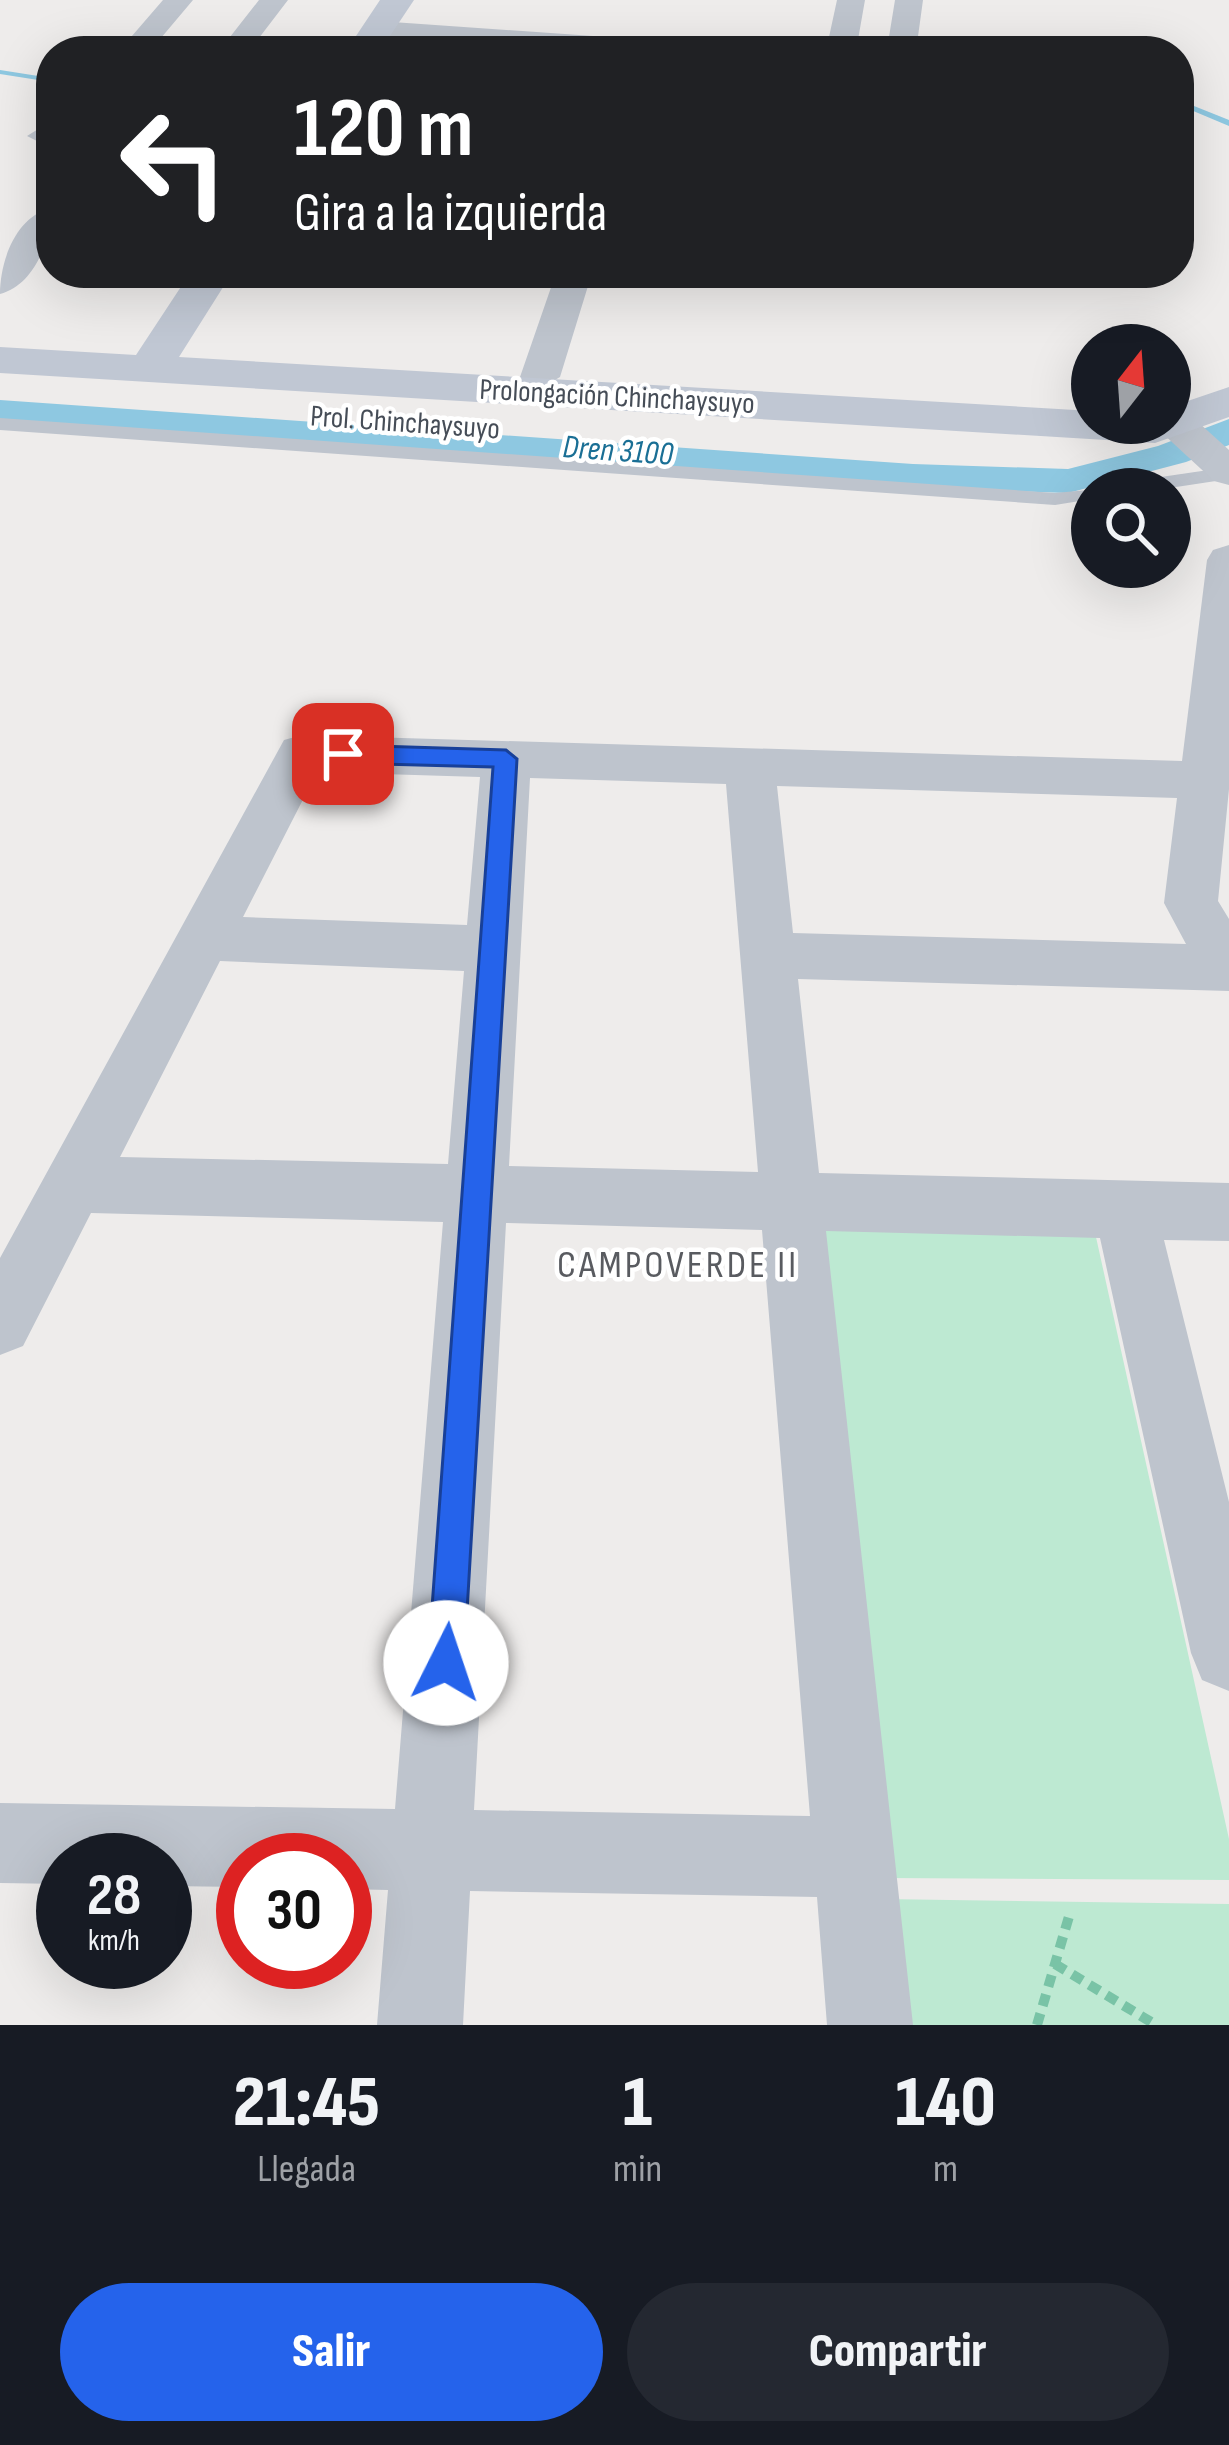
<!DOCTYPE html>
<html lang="es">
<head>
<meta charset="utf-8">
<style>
	:root { --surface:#171b24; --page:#242831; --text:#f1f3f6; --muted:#9ea1a6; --accent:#2563eb }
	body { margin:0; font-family:"Sofia Sans Condensed",sans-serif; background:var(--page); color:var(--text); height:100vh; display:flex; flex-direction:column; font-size:45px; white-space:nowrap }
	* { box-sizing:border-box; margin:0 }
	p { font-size:39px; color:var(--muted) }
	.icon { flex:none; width:66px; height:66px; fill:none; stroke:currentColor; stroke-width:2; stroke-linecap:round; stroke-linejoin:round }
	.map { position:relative; height:2025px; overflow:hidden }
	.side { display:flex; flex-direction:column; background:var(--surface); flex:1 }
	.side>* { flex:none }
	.guide { position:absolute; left:36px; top:36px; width:1158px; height:252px; border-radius:48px; box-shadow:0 12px 48px #0002; background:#202124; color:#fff; overflow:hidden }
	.needle { width:78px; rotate:17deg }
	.fabs { position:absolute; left:1071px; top:324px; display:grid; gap:24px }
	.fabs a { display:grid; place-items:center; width:120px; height:120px; border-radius:50%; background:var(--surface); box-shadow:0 12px 48px #0002; font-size:60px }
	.speed { position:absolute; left:36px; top:1833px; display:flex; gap:24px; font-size:60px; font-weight:700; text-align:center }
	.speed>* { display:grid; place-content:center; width:156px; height:156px; border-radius:50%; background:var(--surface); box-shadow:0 12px 48px #0002; line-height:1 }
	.speed small { font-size:30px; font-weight:400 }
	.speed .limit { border:18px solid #d22; background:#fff; color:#111 }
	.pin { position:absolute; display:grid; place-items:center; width:102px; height:102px; color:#fff; margin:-51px; border-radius:24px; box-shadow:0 6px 18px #0006 }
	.me { position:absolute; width:132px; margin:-66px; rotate:4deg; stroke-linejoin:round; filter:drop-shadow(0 0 9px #0008) }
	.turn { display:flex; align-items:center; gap:42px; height:252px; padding:0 60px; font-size:54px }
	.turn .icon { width:156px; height:156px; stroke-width:2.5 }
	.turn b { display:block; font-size:84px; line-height:102px }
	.eta { display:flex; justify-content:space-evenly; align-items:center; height:204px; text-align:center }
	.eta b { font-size:72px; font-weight:800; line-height:84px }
	.primary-button { display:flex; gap:24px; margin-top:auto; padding:24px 60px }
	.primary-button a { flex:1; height:138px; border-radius:72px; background:var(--accent); color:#fff; font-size:48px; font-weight:800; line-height:138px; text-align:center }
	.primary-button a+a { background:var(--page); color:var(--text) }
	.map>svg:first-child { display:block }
</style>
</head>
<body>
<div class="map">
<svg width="1229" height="2025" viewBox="0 0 1229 2025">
	<rect width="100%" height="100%" fill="#eeeceb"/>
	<path fill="#bde9d2" d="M 812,1219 L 1094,1228 L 1229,1839 L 1229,1880 L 883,1878 Z
		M 882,1899 L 1229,1904 L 1229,2025 L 895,2025 Z"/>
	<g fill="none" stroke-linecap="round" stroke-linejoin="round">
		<path fill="#8ec8e1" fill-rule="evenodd" d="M 0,70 L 51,78 L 51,82 L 0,74 Z
			M 1179,100 L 1229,120 L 1229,126 L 1179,105 Z"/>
		<path fill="#8ec8e1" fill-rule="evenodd" d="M 0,400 L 913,464 L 1068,469 L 1158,446 L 1229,419 L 1229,445 L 1186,462 L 1068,493 L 913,488 L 0,422 Z"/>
		<path stroke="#79c3a6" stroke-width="10" stroke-dasharray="12 8" stroke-linecap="butt" d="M 1055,1964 L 1156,2025
			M 1037,2025 L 1070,1913"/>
		<path fill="#bec4cd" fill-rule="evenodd" d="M 0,418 L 1055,493 L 1099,489 L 1092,489 L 1092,499 L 1055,505 L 0,430 Z
			M 1229,467 L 1229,479 L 1163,489 L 1110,489 L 1120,483 Z"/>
		<path fill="#bec4cd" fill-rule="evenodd" d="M 163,0 L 193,0 L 150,51 L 119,51 Z
			M 259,0 L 288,0 L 249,51 L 219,51 Z
			M 837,0 L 865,0 L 856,51 L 826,51 Z
			M 895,0 L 923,0 L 916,51 L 876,51 L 888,43 Z
			M 378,21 L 678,42 L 693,51 L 551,51 L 368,36 L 363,30 L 368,24 Z
			M 43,126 L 51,128 L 51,148 L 27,136 Z
			M 51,208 C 51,239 35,285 0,294 C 0,262 15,217 51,208 Z
			M 556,273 L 592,273 L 560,377 L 540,389 L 520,377 Z
			M 1170,411 L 1188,413 L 1229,450 L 1229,485 L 1214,481 L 1160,431 L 1155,423 L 1170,423 Z
			M 1229,545 L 1229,789 L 1218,901 L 1229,919 L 1229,991 L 798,979 L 819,1173 L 1229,1183 L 1229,1241 L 1164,1240 L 1229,1502 L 1229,1691 L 1202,1680 L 1191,1653 L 1100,1238 L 826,1231 L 913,2025 L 827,2025 L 817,1897 L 470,1891 L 463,2025 L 377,2025 L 388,1890 L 345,1889 L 345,1860 L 243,1860 L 243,1887 L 165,1886 L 165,1860 L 63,1860 L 63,1884 L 0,1883 L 0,1803 L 395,1809 L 443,1222 L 91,1213 L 23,1346 L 0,1355 L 0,1258 L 284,740 L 302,735 L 1182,761 L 1207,560 L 1213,550 ZM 317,772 L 480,777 L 467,925 L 243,917 ZM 530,778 L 726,784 L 758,1172 L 509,1166 ZM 777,786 L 1177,798 L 1164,903 L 1186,944 L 793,933 ZM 220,961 L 464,971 L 448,1164 L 120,1157 ZM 506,1223 L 762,1230 L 810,1816 L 474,1810 Z"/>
		<path fill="#c0c7d3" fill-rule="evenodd" d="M 380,0 L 414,0 L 380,51 L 346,51 Z
			M 190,273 L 232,273 L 179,357 L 1092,411 L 1092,423 L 1170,423 L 1170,407 L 1229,387 L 1229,417 L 1155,443 L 0,373 L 0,347 L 136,355 Z"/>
	</g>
	<path fill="#2563eb" stroke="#184099" stroke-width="3" d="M 343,745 L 506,750 L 517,759 L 464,1663 L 459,1675 L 446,1681 L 433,1675 L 428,1663 L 493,767 L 343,763 L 331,754 Z"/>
	<g text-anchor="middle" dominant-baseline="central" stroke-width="9" stroke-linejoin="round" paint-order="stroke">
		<g font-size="30" fill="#464d57" stroke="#fff">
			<text transform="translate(617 397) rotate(3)">Prolongación Chinchaysuyo</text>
			<text transform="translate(405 423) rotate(4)">Prol. Chinchaysuyo</text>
		</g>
		<g font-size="33" font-style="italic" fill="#1a6f95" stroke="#fff">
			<text transform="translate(618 451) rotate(4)">Dren 3100</text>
		</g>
		<g font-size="39" letter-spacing="3" fill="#595b60" stroke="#fff">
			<text x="678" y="1265">CAMPOVERDE II</text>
		</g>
	</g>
</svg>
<div class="fabs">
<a><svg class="needle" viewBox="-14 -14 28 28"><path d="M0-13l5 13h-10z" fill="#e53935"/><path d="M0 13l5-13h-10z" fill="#9ea1a6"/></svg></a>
<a><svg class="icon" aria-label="search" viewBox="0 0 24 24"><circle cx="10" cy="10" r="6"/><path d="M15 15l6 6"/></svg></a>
</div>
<div class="speed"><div>28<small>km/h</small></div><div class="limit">30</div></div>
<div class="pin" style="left:343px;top:754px;background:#d93025"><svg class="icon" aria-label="arrive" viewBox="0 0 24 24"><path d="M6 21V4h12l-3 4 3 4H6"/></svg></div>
<svg class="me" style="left:446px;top:1663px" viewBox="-20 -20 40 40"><circle r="19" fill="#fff"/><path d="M0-13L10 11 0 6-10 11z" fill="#2563eb"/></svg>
<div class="guide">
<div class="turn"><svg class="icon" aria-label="left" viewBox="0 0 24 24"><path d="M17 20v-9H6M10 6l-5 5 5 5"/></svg><div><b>120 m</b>Gira a la izquierda</div></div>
</div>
</div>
<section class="side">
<div class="eta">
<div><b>21:45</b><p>Llegada</p></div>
<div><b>1</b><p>min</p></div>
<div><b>140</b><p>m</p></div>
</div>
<div class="primary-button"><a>Salir</a><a>Compartir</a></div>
</section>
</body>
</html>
